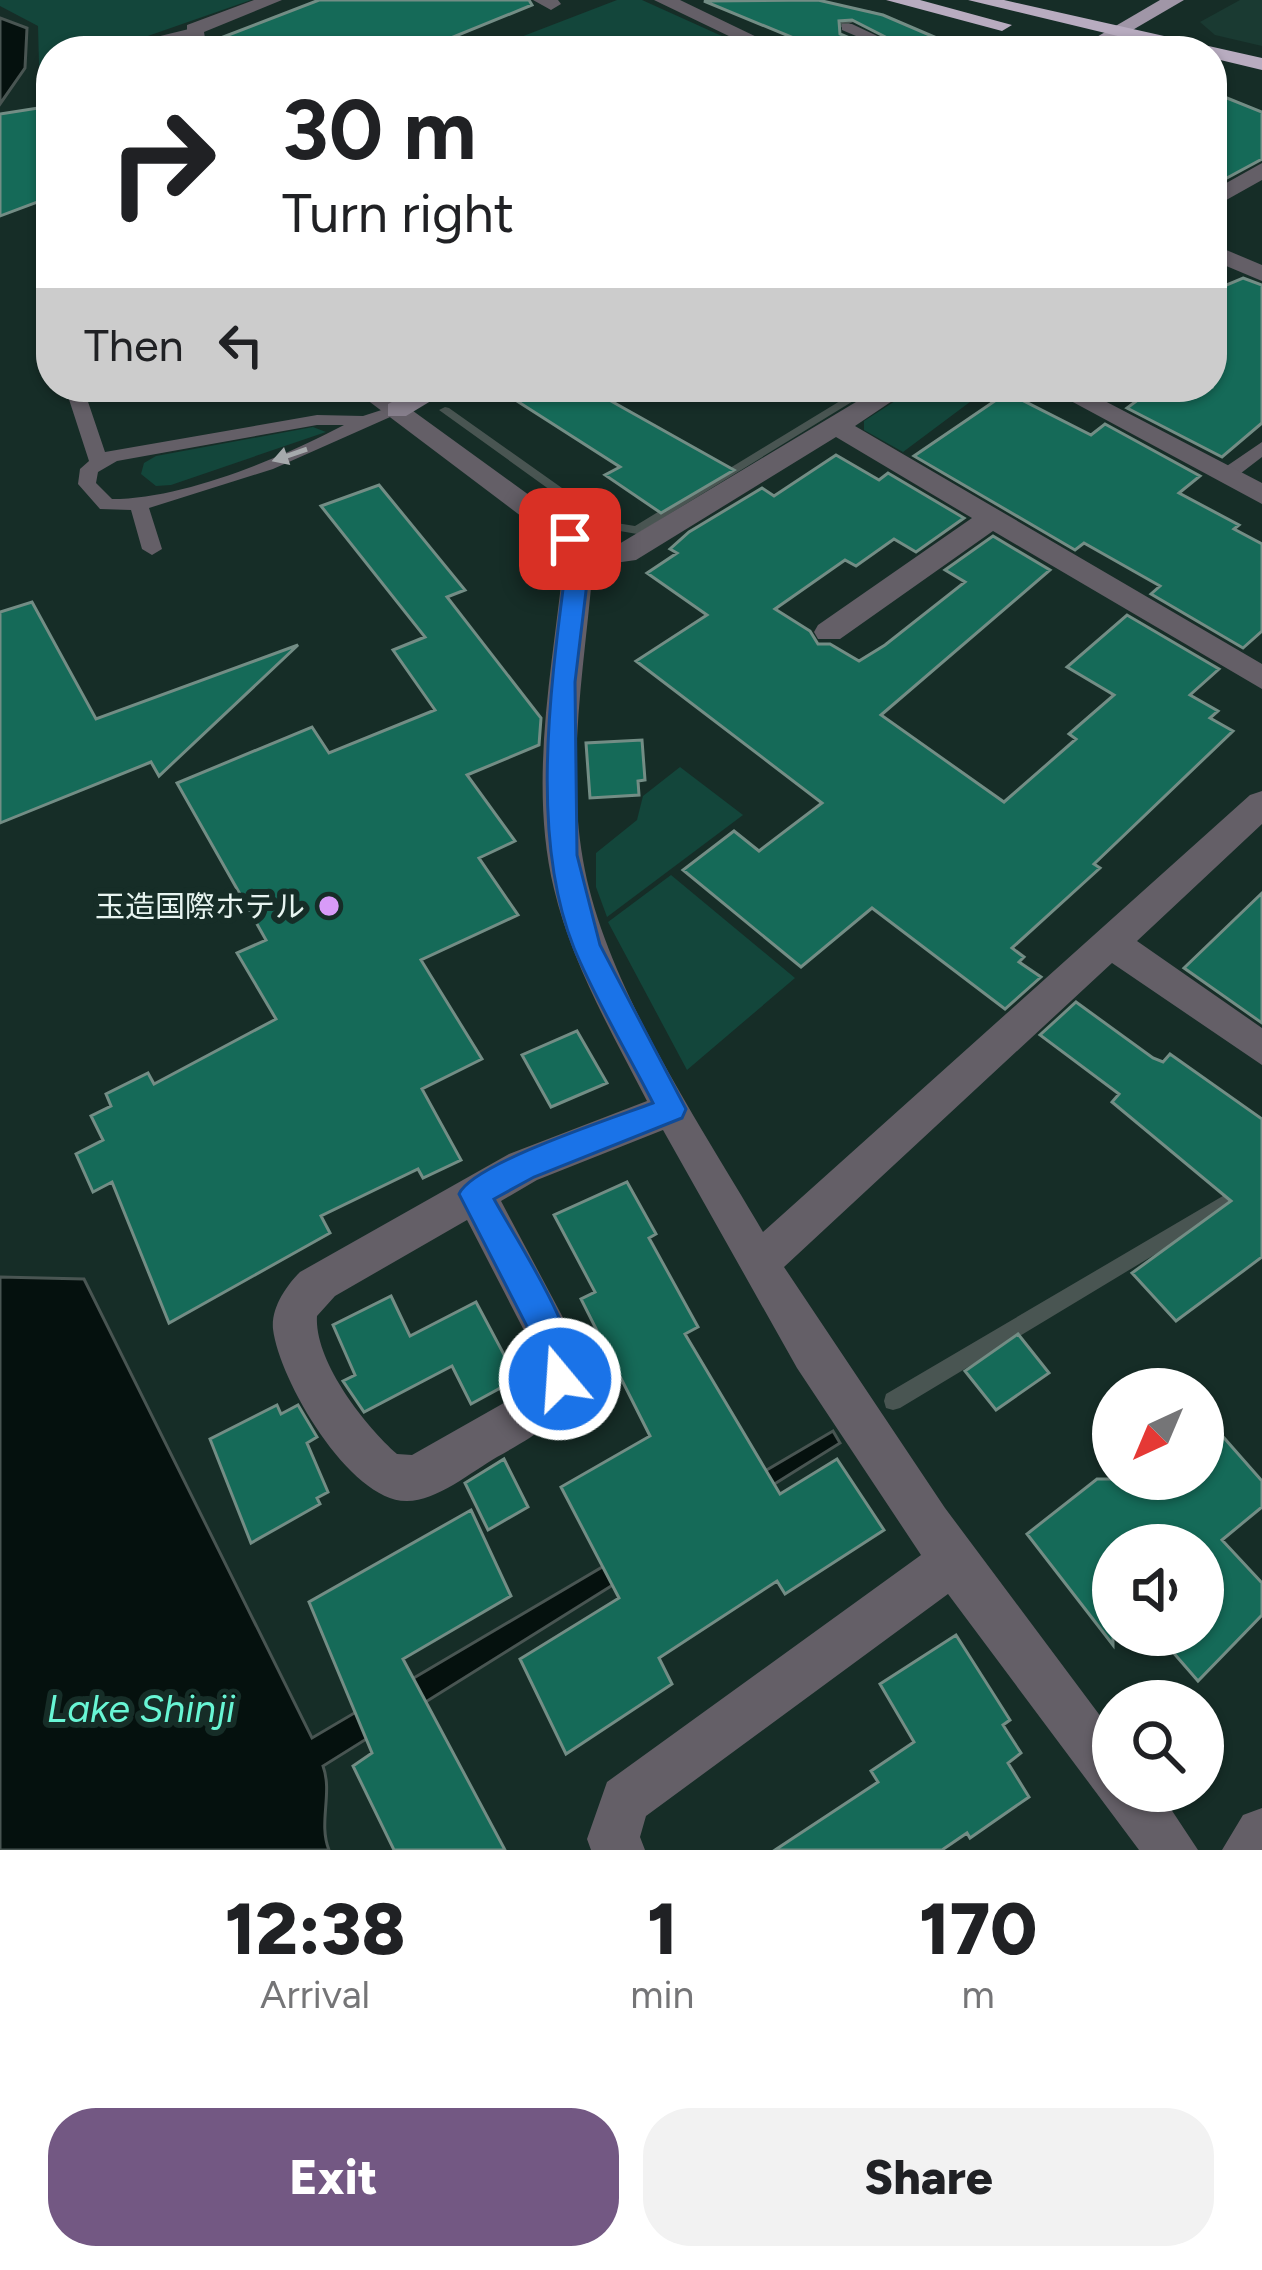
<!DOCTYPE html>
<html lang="en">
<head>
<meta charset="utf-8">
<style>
	:root { --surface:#fff; --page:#f2f2f2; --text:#202124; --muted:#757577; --accent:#735883 }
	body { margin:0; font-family:Figtree,"Noto Sans JP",sans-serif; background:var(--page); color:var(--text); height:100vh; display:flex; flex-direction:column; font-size:45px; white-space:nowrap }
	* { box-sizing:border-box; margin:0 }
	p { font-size:39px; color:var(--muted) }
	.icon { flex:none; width:66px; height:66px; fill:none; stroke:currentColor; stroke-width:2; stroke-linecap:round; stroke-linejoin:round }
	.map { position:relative; height:1850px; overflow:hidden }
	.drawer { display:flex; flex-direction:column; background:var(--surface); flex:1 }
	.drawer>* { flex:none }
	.hud { position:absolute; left:36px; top:36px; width:1191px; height:366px; border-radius:48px; box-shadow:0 3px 9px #0004; background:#fff; color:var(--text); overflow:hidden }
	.needle { width:78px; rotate:224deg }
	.controls { position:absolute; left:1092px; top:1368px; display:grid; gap:24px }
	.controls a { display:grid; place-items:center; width:132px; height:132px; border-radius:50%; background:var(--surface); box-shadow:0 3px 9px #0004; font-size:60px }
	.pin { position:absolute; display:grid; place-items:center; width:102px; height:102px; color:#fff; margin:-51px; border-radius:24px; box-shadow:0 6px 18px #0006 }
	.me { position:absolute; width:132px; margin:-66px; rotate:342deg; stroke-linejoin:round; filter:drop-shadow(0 0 9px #0008) }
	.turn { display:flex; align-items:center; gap:42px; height:252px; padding:0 48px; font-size:54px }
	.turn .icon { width:156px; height:156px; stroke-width:2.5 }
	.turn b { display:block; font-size:84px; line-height:102px }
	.then { display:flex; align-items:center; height:114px; padding:0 48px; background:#0003; gap:24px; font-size:45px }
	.eta { display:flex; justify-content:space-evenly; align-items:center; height:204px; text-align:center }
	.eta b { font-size:72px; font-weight:800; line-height:84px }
	.cta { display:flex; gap:24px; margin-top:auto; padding:24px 48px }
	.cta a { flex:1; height:138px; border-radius:48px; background:var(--accent); color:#fff; font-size:48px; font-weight:800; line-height:138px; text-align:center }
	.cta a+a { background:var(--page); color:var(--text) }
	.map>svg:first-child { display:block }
</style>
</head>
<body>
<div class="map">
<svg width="1262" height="1850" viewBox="0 0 1262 1850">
	<rect width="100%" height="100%" fill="#162d27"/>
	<path fill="#1a3a32" d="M 1240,0 L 1262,0 L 1262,46 L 1215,35 L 1200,22 Z"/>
	<path fill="#13463b" d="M 0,0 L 251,0 L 122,45 L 122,51 L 51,51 L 51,101 L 40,102 L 38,26 L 0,6 Z
		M 617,0 L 642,0 L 755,51 L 535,51 L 513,40 Z
		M 917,387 L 990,387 L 903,452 L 864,430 L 864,421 Z
		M 313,427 L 326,432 L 171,485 L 156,486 L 141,474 L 144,463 L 156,456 Z
		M 680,767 L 743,815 L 607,917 L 596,887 L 596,853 L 637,820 L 643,796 Z
		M 671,875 L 795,978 L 687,1070 L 608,922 Z"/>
	<path fill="#05110e" stroke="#495552" stroke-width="3" d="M 0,18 L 27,28 L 25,68 L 0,104 Z
		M 0,1277 L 84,1279 L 312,1738 L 833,1431 L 840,1443 L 323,1766 C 333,1793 318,1823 329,1850 L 0,1850 Z"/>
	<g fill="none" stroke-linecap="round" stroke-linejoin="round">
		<path fill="#495552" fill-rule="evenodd" d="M 868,10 L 875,12 L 792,50 L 785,48 Z
			M 863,387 L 876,387 L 637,534 L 603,528 L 439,410 L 445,407 L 449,408 L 610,522 L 635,526 Z
			M 1262,1173 L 1262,1190 L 900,1408 L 893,1410 L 886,1408 L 884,1401 L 886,1394 Z"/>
	</g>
	<path fill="#156a58" stroke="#738d85" stroke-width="3" d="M 319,0 L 529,0 L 532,5 L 419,51 L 211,51 L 210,42 Z
		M 818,0 L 883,15 L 967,51 L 913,51 L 852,20 L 839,21 L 840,34 L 880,51 L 825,51 L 704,1 Z
		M 1212,92 L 1262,112 L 1262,159 L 1212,186 Z
		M 51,106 L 51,197 L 0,216 L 0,114 Z
		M 1243,278 L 1262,285 L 1262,423 L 1222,457 L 1127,408 L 1155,387 L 1212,387 L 1212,291 Z
		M 495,387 L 586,387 L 734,470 L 661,513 L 605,475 L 620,467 Z
		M 1002,396 L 1016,397 L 1091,435 L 1105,424 L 1200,476 L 1179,493 L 1239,525 L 1234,529 L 1262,544 L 1262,631 L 1243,648 L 1151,594 L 1160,586 L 1084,543 L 1075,550 L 914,456 Z
		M 836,455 L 879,480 L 888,473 L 964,518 L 916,552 L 894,539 L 856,566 L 845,560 L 775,609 L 810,631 L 818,644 L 830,644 L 859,661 L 885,645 L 965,582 L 945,570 L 993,536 L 1050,570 L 881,715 L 1004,802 L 1076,739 L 1069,734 L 1114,695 L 1067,667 L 1127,615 L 1219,669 L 1190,695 L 1218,711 L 1210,718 L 1233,731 L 1094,864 L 1100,868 L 1012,948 L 1024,957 L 1019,962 L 1041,977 L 1005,1009 L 872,908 L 801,967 L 683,870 L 734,831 L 759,851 L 822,803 L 636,661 L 707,615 L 647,573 L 677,553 L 670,549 L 689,532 L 762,488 L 774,496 Z
		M 379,485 L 465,590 L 447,597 L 541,718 L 539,745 L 467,775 L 515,841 L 479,858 L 518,915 L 421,960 L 482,1059 L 422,1089 L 461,1160 L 423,1178 L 418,1169 L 321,1216 L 330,1233 L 169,1323 L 112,1182 L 93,1192 L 76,1154 L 103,1140 L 91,1116 L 111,1106 L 106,1094 L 148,1073 L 154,1084 L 276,1019 L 237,953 L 266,940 L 177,783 L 312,727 L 329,753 L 435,710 L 393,650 L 425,637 L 321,506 Z
		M 32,602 L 96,719 L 298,645 L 159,776 L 151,762 L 0,823 L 0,612 Z
		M 642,740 L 645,780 L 638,781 L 639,795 L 590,798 L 586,743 Z
		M 1262,893 L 1262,1023 L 1184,968 Z
		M 1076,1002 L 1153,1058 L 1163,1062 L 1170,1054 L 1262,1119 L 1262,1257 L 1176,1321 L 1132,1273 L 1231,1201 L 1112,1102 L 1119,1094 L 1040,1035 Z
		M 577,1031 L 607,1083 L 551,1107 L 522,1055 Z
		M 627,1182 L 656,1234 L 649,1238 L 698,1327 L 685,1334 L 780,1494 L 837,1459 L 884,1530 L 785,1594 L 777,1581 L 659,1658 L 672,1684 L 566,1754 L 520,1659 L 619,1598 L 561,1487 L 650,1436 L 581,1299 L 595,1292 L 554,1215 Z
		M 391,1296 L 410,1336 L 476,1302 L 517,1379 L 471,1404 L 452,1366 L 364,1412 L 343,1381 L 355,1375 L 333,1325 Z
		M 1018,1334 L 1049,1373 L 996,1410 L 965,1371 Z
		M 277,1405 L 281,1414 L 298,1405 L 317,1437 L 307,1443 L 328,1492 L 317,1498 L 320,1504 L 251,1543 L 210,1439 Z
		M 1203,1414 L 1262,1481 L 1262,1507 L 1222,1540 L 1262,1583 L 1262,1615 L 1198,1681 L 1158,1635 L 1203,1635 L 1203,1545 L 1113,1545 L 1113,1645 L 1027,1534 L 1097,1479 L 1203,1479 Z
		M 504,1459 L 528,1507 L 488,1530 L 465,1483 Z
		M 471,1510 L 511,1596 L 403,1659 L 505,1850 L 394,1850 L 353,1766 L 372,1753 L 309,1602 Z
		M 956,1635 L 1010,1720 L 1003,1725 L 1021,1753 L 1008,1763 L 1029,1797 L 970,1838 L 967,1833 L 942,1850 L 775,1850 L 878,1782 L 871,1771 L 914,1742 L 880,1684 Z"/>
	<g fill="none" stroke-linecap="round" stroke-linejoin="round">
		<path fill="#645f67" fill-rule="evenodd" d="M 842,24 L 852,24 L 909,51 L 891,51 L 842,30 Z
			M 193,28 L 198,29 L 198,35 L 159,45 L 157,51 L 143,51 L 148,39 Z
			M 65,387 L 83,387 L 105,452 L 317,415 L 363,416 L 397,405 L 406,410 L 273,469 L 149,508 L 162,549 L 152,555 L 142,549 L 131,510 L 100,509 L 78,484 L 80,469 L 89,461 ZM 317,425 L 344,425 C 281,458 183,499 112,499 L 96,483 L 98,472 L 117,461 Z
			M 1262,442 L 1262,457 L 1232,480 L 1218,480 L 1218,472 Z"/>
		<path fill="#645f67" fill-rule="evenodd" d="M 254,0 L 282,0 L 204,32 L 207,51 L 187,51 L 187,25 Z
			M 533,0 L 558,0 L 561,4 L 551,10 Z
			M 654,0 L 680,0 L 786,51 L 760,51 Z
			M 1262,163 L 1262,180 L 1212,208 L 1212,191 Z
			M 1212,244 L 1262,265 L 1262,281 L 1212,260 Z
			M 350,387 L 380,387 L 580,532 L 589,547 L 619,544 L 881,387 L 913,387 L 855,426 L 1262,664 L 1262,689 L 993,531 L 840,639 L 818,639 L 814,632 L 818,625 L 972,518 L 836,437 L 636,560 L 593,566 C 585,663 566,763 583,860 C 604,983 700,1124 763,1232 L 1250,795 L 1262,791 L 1262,824 L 1137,941 L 1262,1028 L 1262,1065 L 1112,963 L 784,1267 L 945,1508 L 1113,1733 L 1113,1791 L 1159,1791 L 1198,1850 L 1139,1850 L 948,1594 L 646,1816 L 640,1837 L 645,1850 L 591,1850 L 587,1839 L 607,1782 L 921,1555 L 797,1368 L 663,1130 L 537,1180 L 501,1201 L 568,1327 L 582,1379 C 565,1419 533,1437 497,1457 C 471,1472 437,1501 407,1501 C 350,1502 279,1380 273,1329 C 271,1308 286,1286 300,1272 L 509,1154 L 647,1101 C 612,1033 572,964 554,889 C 528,781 553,667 564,558 L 558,544 ZM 467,1220 L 532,1346 L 537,1372 L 516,1396 L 412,1455 L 397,1454 C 365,1426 314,1361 317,1316 L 335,1296 Z
			M 1045,387 L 1078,387 L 1262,483 L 1262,504 Z
			M 1262,1808 L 1262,1850 L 1222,1850 L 1243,1815 Z"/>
		<path fill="#867e8b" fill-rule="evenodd" d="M 421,387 L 454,387 L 406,416 L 388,416 L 388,404 Z"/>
		<path fill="#a096a7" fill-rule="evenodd" d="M 1160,0 L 1184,0 L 1100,49 L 1083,45 Z"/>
		<path fill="#b8acc0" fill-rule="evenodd" d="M 886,0 L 920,0 L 1012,25 L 1002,31 Z
			M 968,0 L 1004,0 L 1262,58 L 1262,70 L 1212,58 L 1212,51 L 1180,51 Z"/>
	</g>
	<defs><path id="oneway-solid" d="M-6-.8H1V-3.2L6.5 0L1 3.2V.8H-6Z" transform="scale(3)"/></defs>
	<use fill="#a6aaac" href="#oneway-solid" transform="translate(290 455) rotate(161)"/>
	<path fill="#1a73e8" stroke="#114b97" stroke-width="3" d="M 570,532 L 577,534 L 590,558 L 575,682 L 577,855 L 600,945 L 686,1109 L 682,1118 L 534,1177 L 494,1199 C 516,1240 590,1348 572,1391 L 560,1396 L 548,1391 L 537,1346 L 459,1194 C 473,1163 616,1117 653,1103 C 627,1052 596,1001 574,948 C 528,834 552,676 567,558 L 559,539 Z"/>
	<circle fill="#d89bf8" stroke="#162d27" stroke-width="4.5" cx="329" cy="906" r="12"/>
	<g text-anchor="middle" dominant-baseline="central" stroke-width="12" stroke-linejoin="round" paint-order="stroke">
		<g font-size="30" fill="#e7f4f0" stroke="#162d27" text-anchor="end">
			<text x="305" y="906">玉造国際ホテル</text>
		</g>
		<g font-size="39" font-style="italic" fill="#68f6d5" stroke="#162d27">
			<text x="141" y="1708">Lake Shinji</text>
		</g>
	</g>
</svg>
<div class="controls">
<a><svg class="needle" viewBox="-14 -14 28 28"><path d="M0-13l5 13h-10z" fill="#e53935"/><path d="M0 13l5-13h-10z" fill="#757577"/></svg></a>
<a><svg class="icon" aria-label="sound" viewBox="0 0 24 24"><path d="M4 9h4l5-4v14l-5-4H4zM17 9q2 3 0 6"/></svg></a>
<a><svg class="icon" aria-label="search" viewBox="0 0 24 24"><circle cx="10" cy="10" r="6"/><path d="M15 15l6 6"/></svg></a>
</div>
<div class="pin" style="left:570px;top:539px;background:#d93025"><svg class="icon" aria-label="arrive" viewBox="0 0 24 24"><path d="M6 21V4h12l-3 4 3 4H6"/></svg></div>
<svg class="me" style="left:560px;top:1379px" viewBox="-20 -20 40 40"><circle r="17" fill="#1a73e8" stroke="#fff" stroke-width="3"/><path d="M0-11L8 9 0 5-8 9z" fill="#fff"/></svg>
<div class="hud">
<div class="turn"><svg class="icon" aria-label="right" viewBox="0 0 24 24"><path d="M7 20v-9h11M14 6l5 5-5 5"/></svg><div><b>30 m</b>Turn right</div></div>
<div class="then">Then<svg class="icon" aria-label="left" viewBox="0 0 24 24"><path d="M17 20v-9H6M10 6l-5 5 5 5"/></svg></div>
</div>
</div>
<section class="drawer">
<div class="eta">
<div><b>12:38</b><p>Arrival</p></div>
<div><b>1</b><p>min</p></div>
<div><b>170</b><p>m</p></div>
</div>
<div class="cta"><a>Exit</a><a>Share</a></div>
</section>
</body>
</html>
